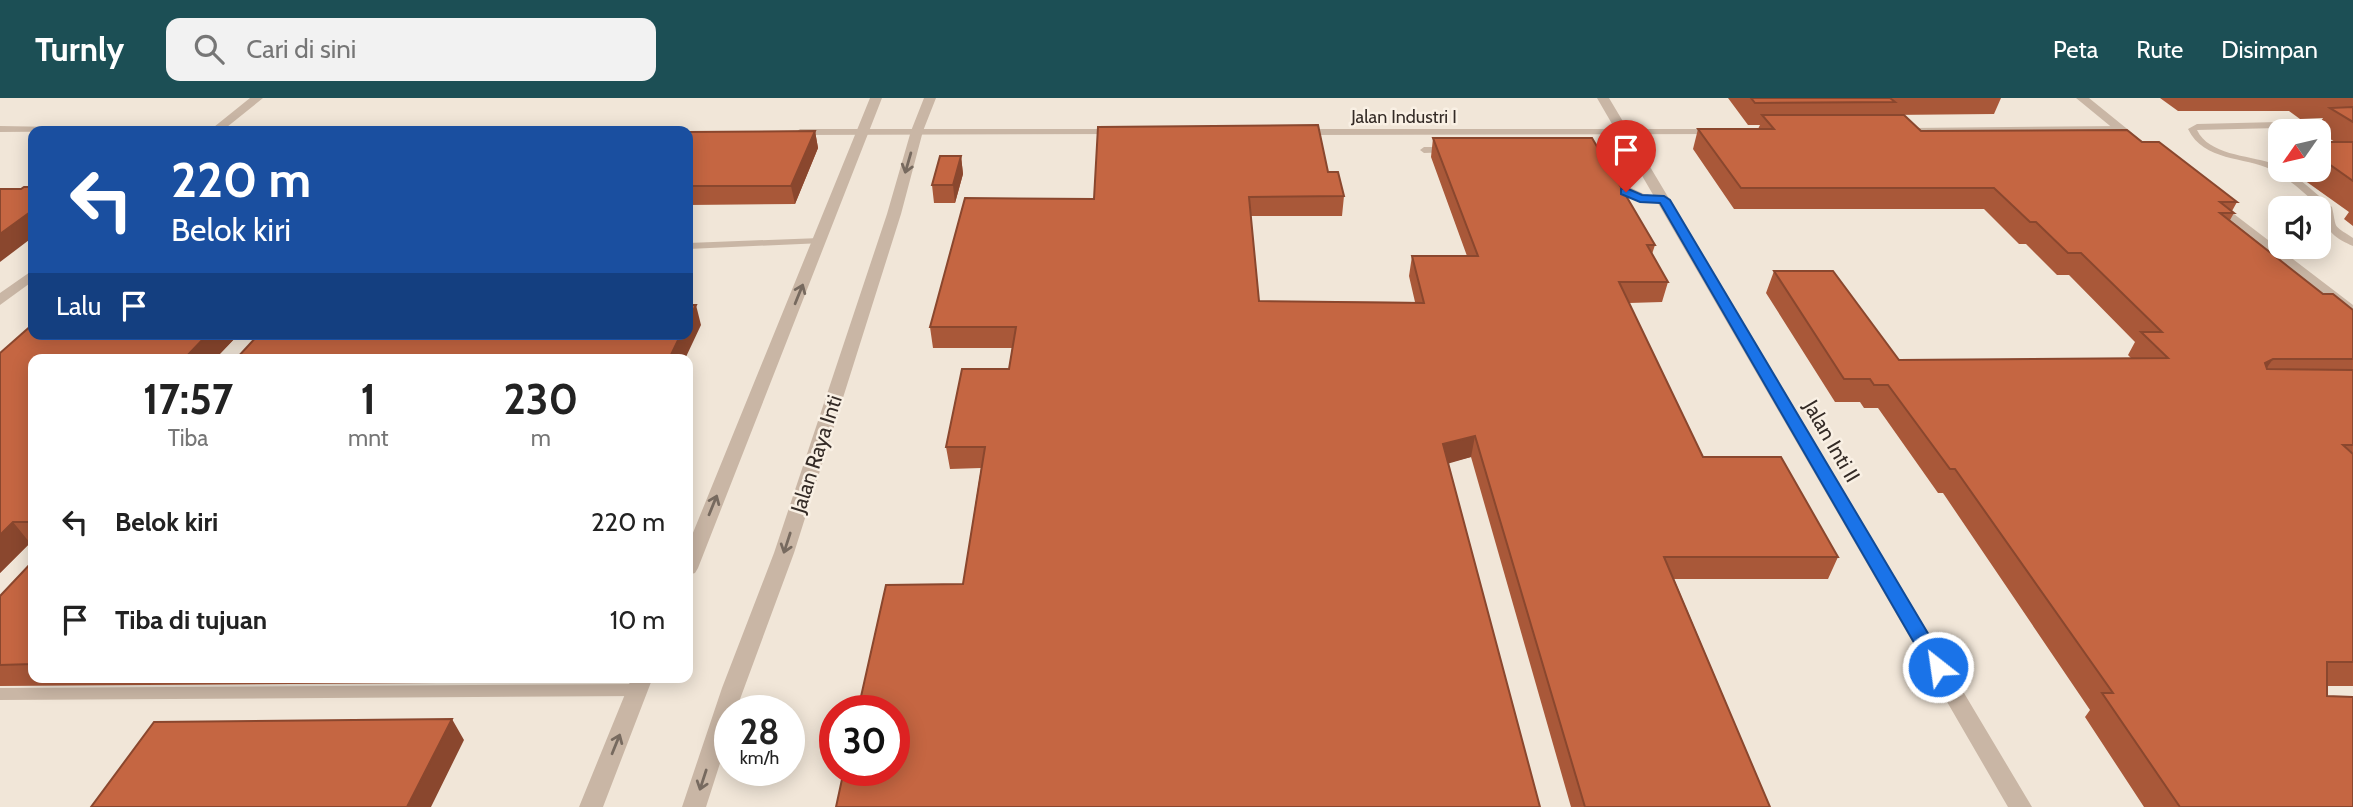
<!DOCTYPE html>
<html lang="id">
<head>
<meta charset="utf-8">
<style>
	:root { --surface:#fff; --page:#f2f2f2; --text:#222; --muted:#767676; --accent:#1c4f55 }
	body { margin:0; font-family:Cabin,sans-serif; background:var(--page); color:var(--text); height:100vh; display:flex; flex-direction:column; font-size:26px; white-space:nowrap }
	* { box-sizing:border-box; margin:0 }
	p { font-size:23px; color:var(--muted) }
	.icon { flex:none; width:38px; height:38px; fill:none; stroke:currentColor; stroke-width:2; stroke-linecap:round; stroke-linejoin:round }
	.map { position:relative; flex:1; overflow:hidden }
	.details { position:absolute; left:28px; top:256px; width:665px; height:329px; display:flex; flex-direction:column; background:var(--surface); border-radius:14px; box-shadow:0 4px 18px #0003 }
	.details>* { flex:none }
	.guide { position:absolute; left:28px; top:28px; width:665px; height:214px; border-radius:14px; box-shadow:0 4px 18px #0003; background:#1a4fa0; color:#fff; overflow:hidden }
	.needle { width:46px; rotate:236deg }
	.controls { position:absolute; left:2268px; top:21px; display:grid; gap:14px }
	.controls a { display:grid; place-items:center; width:63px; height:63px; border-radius:14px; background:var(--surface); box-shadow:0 4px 18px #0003; font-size:35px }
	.speed { position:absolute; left:714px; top:597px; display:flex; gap:14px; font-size:35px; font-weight:700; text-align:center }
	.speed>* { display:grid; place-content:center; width:91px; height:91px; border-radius:50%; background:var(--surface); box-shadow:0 4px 18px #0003; line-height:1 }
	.speed small { font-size:18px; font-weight:400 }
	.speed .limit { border:10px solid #d22; background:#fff; color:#111 }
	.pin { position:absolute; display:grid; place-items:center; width:60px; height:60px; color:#fff; margin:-72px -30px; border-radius:50% 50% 50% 0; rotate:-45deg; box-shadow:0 0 7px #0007 }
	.pin .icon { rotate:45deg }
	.me { position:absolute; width:77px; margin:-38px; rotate:330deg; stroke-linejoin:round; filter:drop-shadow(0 0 5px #0008) }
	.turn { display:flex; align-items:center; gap:24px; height:147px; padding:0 28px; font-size:32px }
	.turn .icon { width:91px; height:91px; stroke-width:2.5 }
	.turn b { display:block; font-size:49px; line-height:60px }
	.then { display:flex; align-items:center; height:66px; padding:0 28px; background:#0003; gap:14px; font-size:26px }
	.eta { display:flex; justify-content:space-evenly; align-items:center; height:119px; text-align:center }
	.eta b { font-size:42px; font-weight:700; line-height:49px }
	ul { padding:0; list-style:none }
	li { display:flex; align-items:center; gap:21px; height:98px; padding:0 28px }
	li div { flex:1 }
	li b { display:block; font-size:26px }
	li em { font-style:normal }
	header { display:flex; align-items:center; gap:42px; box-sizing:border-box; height:98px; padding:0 35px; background:var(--accent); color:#fff }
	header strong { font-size:33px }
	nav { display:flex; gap:38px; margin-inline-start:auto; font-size:24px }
	.search { width:490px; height:63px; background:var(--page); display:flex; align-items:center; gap:18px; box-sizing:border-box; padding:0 24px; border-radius:14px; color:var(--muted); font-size:26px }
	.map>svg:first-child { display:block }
</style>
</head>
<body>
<header>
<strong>Turnly</strong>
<div class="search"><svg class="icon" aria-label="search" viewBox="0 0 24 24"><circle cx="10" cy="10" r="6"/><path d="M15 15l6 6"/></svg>Cari di sini</div>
<nav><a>Peta</a><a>Rute</a><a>Disimpan</a></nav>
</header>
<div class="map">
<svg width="2353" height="709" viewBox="0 0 2353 709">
	<rect width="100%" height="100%" fill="#f1e6d8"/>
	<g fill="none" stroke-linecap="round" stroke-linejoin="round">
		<path fill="#c9b6a5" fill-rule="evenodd" d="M 2353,22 L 2353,28 L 2197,32 C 2209,57 2247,57 2271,65 C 2292,73 2313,93 2332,109 C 2337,132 2332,126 2353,140 L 2353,148 C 2336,141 2322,131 2324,112 C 2308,99 2292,82 2272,72 C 2244,58 2204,64 2188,31 L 2197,26 Z
			M 0,28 L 116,30 L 120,33 L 0,34 Z
			M 2121,28 L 2124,29 L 2124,33 L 1910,36 L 1906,33 L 1910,30 Z
			M 1114,31 L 1117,32 L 1117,36 L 800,37 L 796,34 L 800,31 Z
			M 1713,31 L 1716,32 L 1716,36 L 1304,37 L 1300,34 L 1304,31 Z
			M 1448,49 L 1451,50 L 1451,54 L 1424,55 L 1420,52 L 1424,49 Z
			M 1586,50 L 1607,53 L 1631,90 L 1644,96 L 1667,100 L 1669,102 C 1662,106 1655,104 1647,103 C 1622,98 1615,81 1604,60 L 1601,57 L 1583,55 L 1583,51 Z
			M 820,140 L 825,143 L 823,145 L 688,151 L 688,145 Z
			M 638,586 L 643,588 L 645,592 L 643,596 L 638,598 L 0,602 L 0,590 Z"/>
		<path fill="#c9b6a5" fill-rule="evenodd" d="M 250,0 L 263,0 L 222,33 L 209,33 Z
			M 870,0 L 882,0 L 698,470 L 695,475 L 688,477 L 688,447 Z
			M 924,0 L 936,0 L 923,33 L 901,116 L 794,455 L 736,612 L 730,612 L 730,634 L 706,709 L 682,709 L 722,590 L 774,455 L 887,116 L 911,33 Z
			M 1597,0 L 1609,0 L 2032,709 L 2008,709 Z
			M 2076,0 L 2089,0 L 2147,47 L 2141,51 L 2137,50 Z
			M 2213,100 L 2353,207 L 2353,219 L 2348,217 L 2208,107 L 2208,101 Z
			M 33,172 L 33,183 L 0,207 L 0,195 Z
			M 632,579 L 653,579 L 603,709 L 579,709 Z"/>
	</g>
	<path fill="#a95839" d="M 1728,0 L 2001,0 L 1994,16 L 1890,17 L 1921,33 L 2142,44 L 2237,104 L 2232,113 L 2234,115 L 2230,122 L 2323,196 L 2353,212 L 2353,588 L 2327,588 L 2327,598 L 2353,709 L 2144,709 L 2085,619 L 2090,612 L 1943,395 L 1938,395 L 1878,310 L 1864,310 L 1860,304 L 1835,304 L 1766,195 L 1774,173 L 1899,262 L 2131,260 L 2128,257 L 2135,244 L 2069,177 L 2057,177 L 2026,146 L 2019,146 L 1984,111 L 1734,111 L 1693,51 L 1698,31 L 1758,31 L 1760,27 L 1748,27 Z
		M 2160,0 L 2353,0 L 2353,128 L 2344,121 L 2349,114 L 2290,72 L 2319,72 L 2319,44 L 2335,44 L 2316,32 L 2323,20 L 2300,21 L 2289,13 L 2178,13 Z
		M 815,33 L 818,50 L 795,106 L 688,107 L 688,34 Z
		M 1433,40 L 1655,147 L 1652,156 L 1668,184 L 1662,204 L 1629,205 L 1703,359 L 1838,459 L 1828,481 L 1674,481 L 1770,709 L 1571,709 L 1471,359 L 963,486 L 981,370 L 950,371 L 946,349 L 1009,271 L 1012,250 L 933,250 L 930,229 L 1094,101 L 1328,74 L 1344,98 L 1342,118 L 1251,118 L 1259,203 L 1415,204 L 1409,178 L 1412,158 L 1467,158 L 1431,59 Z
		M 961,58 L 963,76 L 955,105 L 934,105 L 932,87 Z
		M 33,236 L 239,236 L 215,261 L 33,261 L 33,445 L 30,445 L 0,475 Z
		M 33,463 L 33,579 L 577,579 L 575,584 L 0,588 L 0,498 Z"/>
	<path fill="#8a472e" d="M 815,33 L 818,50 L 795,106 L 791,88 Z
		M 961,58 L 963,76 L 955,105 L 953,87 Z
		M 33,112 L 33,139 L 0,164 L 0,136 Z
		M 696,207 L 701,227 L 685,261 L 669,261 L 681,236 L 688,236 L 688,223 Z
		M 208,236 L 239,236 L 215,261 L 184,261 Z
		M 2273,261 L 2257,284 L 2265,265 Z
		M 1475,338 L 1471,359 L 1440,368 L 1443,346 Z
		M 13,424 L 30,445 L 0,475 L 0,437 Z
		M 452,621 L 464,642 L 431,709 L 407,709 Z"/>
	<path fill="#c56642" stroke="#8a472e" stroke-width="2" d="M 1751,0 L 1890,0 L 1895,4 L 1755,5 Z
		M 2353,9 L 2353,24 L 2330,10 Z
		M 1762,17 L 1904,17 L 1921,33 L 2127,32 L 2142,44 L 2159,44 L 2237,104 L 2220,104 L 2234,115 L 2220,115 L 2323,196 L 2333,196 L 2353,212 L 2353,261 L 2273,261 L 2265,265 L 2267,271 L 2353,272 L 2353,347 L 2343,347 L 2353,356 L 2353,564 L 2327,564 L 2327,598 L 2353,599 L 2353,709 L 2180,709 L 2102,595 L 2113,595 L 1955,371 L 1950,371 L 1888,287 L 1874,287 L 1870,281 L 1844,281 L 1774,173 L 1833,173 L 1899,262 L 2168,260 L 2141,234 L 2162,234 L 2081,155 L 2068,155 L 2036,124 L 2030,124 L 1994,90 L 1741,90 L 1698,31 L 1774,31 Z
		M 1318,27 L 1328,74 L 1338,74 L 1344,98 L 1249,99 L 1259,203 L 1424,205 L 1412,158 L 1478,158 L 1433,40 L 1592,40 L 1655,147 L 1647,147 L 1668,184 L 1619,184 L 1703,359 L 1781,359 L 1838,459 L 1664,459 L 1770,709 L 1585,709 L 1475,338 L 1443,346 L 1540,709 L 836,709 L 844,672 L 894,672 L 894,612 L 858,612 L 886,487 L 963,486 L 985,349 L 946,349 L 962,271 L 1009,271 L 1016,229 L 930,229 L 965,100 L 1094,101 L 1098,29 Z
		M 815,33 L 791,88 L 688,88 L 688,34 Z
		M 2319,44 L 2353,44 L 2353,83 L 2319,59 L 2319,47 L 2323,47 Z
		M 940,58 L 961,58 L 953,87 L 932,87 Z
		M 24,89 L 33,89 L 33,112 L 0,136 L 0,91 L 21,91 Z
		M 688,207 L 696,207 L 688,223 Z
		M 33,226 L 33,236 L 208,236 L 184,261 L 33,261 L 33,424 L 13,424 L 0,437 L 0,255 Z
		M 259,236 L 681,236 L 669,261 L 236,261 Z
		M 33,463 L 33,566 L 0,567 L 0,498 Z
		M 452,621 L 407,709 L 91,709 L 154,624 Z"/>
	<defs><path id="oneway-shaft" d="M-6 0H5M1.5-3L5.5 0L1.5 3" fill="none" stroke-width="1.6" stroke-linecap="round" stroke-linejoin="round" transform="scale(1.75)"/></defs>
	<g stroke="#776a5f">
		<use href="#oneway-shaft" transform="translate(908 65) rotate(106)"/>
		<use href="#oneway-shaft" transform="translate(799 196) rotate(-68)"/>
		<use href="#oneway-shaft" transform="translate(713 407) rotate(-68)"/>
		<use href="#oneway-shaft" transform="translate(787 445) rotate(108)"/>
		<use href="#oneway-shaft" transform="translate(616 646) rotate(-68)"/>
		<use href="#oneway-shaft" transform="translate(703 682) rotate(108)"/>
	</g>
	<path fill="#1a73e8" stroke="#114b97" stroke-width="2" d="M 1626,90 L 1642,97 L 1664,98 L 1670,102 L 1945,564 L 1948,569 L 1945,574 L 1938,576 L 1931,574 L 1660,105 L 1640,104 L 1621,96 L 1621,91 Z"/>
	<g text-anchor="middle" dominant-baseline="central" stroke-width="5" stroke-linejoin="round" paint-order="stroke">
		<g font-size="18" fill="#342b26" stroke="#f9f0e4">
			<text x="1404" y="19">Jalan Industri I</text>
		</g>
		<g font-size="21" fill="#342b26" stroke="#f9f0e4">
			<text transform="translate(1832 343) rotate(60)">Jalan Inti II</text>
			<text transform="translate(816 356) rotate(-72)">Jalan Raya Inti</text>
		</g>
	</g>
</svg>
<div class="controls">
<a><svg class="needle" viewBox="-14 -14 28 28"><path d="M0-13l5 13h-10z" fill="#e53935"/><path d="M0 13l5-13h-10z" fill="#767676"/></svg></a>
<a><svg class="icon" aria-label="sound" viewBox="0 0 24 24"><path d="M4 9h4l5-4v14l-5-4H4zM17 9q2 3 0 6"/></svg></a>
</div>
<div class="speed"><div>28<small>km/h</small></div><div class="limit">30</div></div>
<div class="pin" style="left:1626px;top:94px;background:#d93025"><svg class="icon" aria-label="arrive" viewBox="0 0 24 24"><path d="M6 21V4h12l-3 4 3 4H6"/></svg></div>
<svg class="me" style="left:1938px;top:569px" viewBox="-20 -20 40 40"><circle r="17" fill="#1a73e8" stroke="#fff" stroke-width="3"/><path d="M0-11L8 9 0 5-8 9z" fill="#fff"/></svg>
<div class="guide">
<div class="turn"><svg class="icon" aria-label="left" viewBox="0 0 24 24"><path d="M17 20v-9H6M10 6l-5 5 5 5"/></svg><div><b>220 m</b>Belok kiri</div></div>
<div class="then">Lalu<svg class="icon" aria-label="arrive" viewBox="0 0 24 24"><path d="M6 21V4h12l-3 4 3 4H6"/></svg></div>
</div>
<section class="details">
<div class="eta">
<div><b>17:57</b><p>Tiba</p></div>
<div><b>1</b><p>mnt</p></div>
<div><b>230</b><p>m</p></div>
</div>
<ul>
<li><svg class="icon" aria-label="left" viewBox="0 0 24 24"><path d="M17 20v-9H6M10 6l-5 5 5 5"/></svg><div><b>Belok kiri</b></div><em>220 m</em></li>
<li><svg class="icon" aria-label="arrive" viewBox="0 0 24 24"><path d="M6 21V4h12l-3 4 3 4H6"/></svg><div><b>Tiba di tujuan</b></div><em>10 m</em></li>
</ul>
</section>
</div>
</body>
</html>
